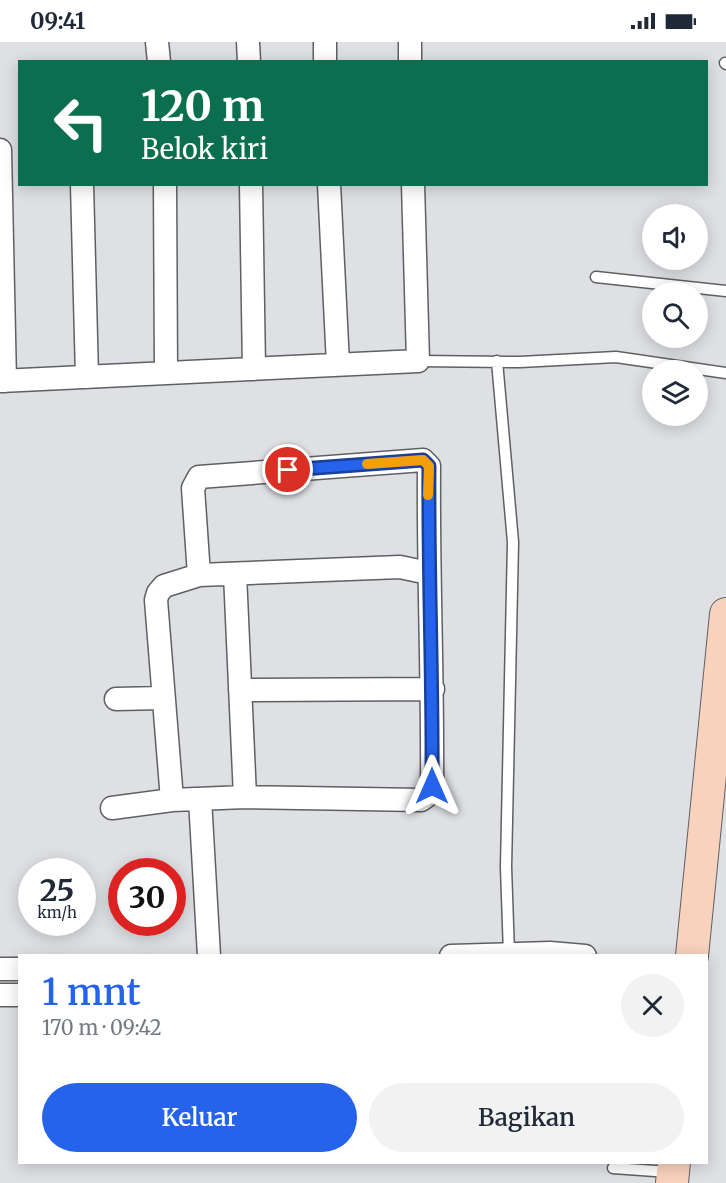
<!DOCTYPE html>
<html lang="id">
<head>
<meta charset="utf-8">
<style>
	:root { --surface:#fff; --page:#f2f2f3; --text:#1f2937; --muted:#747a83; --accent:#2563eb }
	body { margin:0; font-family:Merriweather,serif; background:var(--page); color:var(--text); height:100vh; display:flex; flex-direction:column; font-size:22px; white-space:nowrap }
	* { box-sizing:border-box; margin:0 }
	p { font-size:20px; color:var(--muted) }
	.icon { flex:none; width:33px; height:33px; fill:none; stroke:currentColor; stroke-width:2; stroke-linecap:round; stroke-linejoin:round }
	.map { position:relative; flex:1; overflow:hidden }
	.side { position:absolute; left:18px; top:912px; width:690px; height:210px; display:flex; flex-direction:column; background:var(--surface); border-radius:0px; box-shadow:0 3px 15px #0003 }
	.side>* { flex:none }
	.guide { position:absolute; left:18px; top:18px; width:690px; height:126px; border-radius:0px; box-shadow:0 3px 15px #0003; background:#0b6e4f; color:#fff; overflow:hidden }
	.tools { position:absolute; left:642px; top:162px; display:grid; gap:12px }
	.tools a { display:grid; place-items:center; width:66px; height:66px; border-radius:50%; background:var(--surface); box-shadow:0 3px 15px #0003; font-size:30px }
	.speed { position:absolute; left:18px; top:816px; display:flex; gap:12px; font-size:30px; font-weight:700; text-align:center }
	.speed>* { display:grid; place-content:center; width:78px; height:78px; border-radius:50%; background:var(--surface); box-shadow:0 3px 15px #0003; line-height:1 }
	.speed small { font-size:15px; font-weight:400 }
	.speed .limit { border:9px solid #d22; background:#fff; color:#111 }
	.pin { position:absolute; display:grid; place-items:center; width:51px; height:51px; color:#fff; margin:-26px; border:3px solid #fff; border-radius:50%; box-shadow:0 2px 6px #0007 }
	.me { position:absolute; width:66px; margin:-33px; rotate:0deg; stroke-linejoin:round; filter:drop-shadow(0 0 4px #0008) }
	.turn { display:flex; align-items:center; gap:21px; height:126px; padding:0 24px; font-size:27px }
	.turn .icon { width:78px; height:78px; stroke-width:2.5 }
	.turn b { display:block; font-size:42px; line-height:51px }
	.round { display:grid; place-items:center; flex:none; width:63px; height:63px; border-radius:32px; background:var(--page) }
	.overview { display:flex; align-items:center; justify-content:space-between; height:102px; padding:0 24px }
	h1 { font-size:36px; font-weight:600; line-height:45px; color:var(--accent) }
	.cta { display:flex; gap:12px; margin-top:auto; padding:12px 24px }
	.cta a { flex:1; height:69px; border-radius:36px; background:var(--accent); color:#fff; font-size:24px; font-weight:600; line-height:69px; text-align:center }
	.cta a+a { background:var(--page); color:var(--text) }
	.status { display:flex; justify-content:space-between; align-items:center; height:42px; padding:0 30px; background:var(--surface); direction:ltr }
	.status svg { height:16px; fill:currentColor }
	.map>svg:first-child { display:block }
</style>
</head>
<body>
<div class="status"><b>09:41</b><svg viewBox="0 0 49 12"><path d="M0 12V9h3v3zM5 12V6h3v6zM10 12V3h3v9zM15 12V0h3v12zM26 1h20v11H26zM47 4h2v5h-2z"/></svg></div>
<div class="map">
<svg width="726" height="1141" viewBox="0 0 726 1141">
	<rect width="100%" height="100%" fill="#dee0e4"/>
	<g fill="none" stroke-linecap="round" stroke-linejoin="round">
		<defs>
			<path id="service" d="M 725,21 L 726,22
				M 596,235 L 726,249
				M 418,319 L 520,320 L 616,315 L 726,331
				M 497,319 L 513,500 L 506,825 L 509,912
				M 613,1126 L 669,1130"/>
			<path id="minor" d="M 157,0 L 159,20
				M 248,0 L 249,20
				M 410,0 L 410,20
				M 325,20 L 325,0
				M 0,108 L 5,339
				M 82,142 L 87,335
				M 165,142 L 166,331
				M 251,142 L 254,327
				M 329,142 L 338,322
				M 0,339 L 418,319 L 413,142
				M 235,532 L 245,755 L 172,758 L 156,558 L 158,551 L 164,544 L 199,533 L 400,525 L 428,531
				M 199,533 L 193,446 L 199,435 L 423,418 L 429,424 C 428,531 433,638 432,744 L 428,753 L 421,758 L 245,755
				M 240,648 L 433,647
				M 116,657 L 163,656
				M 200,757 L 209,914
				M 112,766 L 172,758
				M 451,914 L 550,911 L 585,914
				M 0,927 L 20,927
				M 0,953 L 20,953"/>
			<path id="secondary" d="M 692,914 L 726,572
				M 672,1141 L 674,1120"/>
		</defs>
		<use href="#service" stroke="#5e6063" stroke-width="13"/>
		<use href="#minor" stroke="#5e6063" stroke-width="25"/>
		<use href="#secondary" stroke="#5e6063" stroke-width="34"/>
		<use href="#service" stroke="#fff" stroke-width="10"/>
		<use href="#minor" stroke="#fff" stroke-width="22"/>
		<use href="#secondary" stroke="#f9d2be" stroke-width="32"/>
	</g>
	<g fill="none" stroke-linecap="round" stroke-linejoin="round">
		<defs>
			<path id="route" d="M 288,428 L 423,418 L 429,424 C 428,531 433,638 432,744"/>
		</defs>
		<use href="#route" stroke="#184099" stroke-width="15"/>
		<use href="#route" stroke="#2563eb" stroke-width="10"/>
		<path stroke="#f59e0b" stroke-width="10" d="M 367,422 L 423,418 L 429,424 L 428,453"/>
	</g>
</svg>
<div class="tools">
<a><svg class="icon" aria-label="sound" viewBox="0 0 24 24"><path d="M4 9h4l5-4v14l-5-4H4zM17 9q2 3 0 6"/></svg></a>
<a><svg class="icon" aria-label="search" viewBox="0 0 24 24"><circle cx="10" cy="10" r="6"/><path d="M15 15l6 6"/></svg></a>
<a><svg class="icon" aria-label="layers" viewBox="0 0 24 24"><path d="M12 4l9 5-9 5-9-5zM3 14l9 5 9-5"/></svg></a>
</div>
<div class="speed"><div>25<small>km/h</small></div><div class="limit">30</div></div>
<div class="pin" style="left:288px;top:428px;background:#d93025"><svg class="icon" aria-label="arrive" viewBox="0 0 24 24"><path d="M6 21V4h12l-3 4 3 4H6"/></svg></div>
<svg class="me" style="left:432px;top:744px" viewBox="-20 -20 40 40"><path d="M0-17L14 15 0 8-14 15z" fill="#2563eb" stroke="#fff" stroke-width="4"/></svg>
<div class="guide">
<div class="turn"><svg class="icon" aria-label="left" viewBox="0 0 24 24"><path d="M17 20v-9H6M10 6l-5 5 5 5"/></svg><div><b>120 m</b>Belok kiri</div></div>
</div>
<section class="side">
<div class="overview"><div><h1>1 mnt</h1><p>170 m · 09:42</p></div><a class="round"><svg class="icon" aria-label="close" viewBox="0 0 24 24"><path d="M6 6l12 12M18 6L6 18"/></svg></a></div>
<div class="cta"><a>Keluar</a><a>Bagikan</a></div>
</section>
</div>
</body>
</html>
